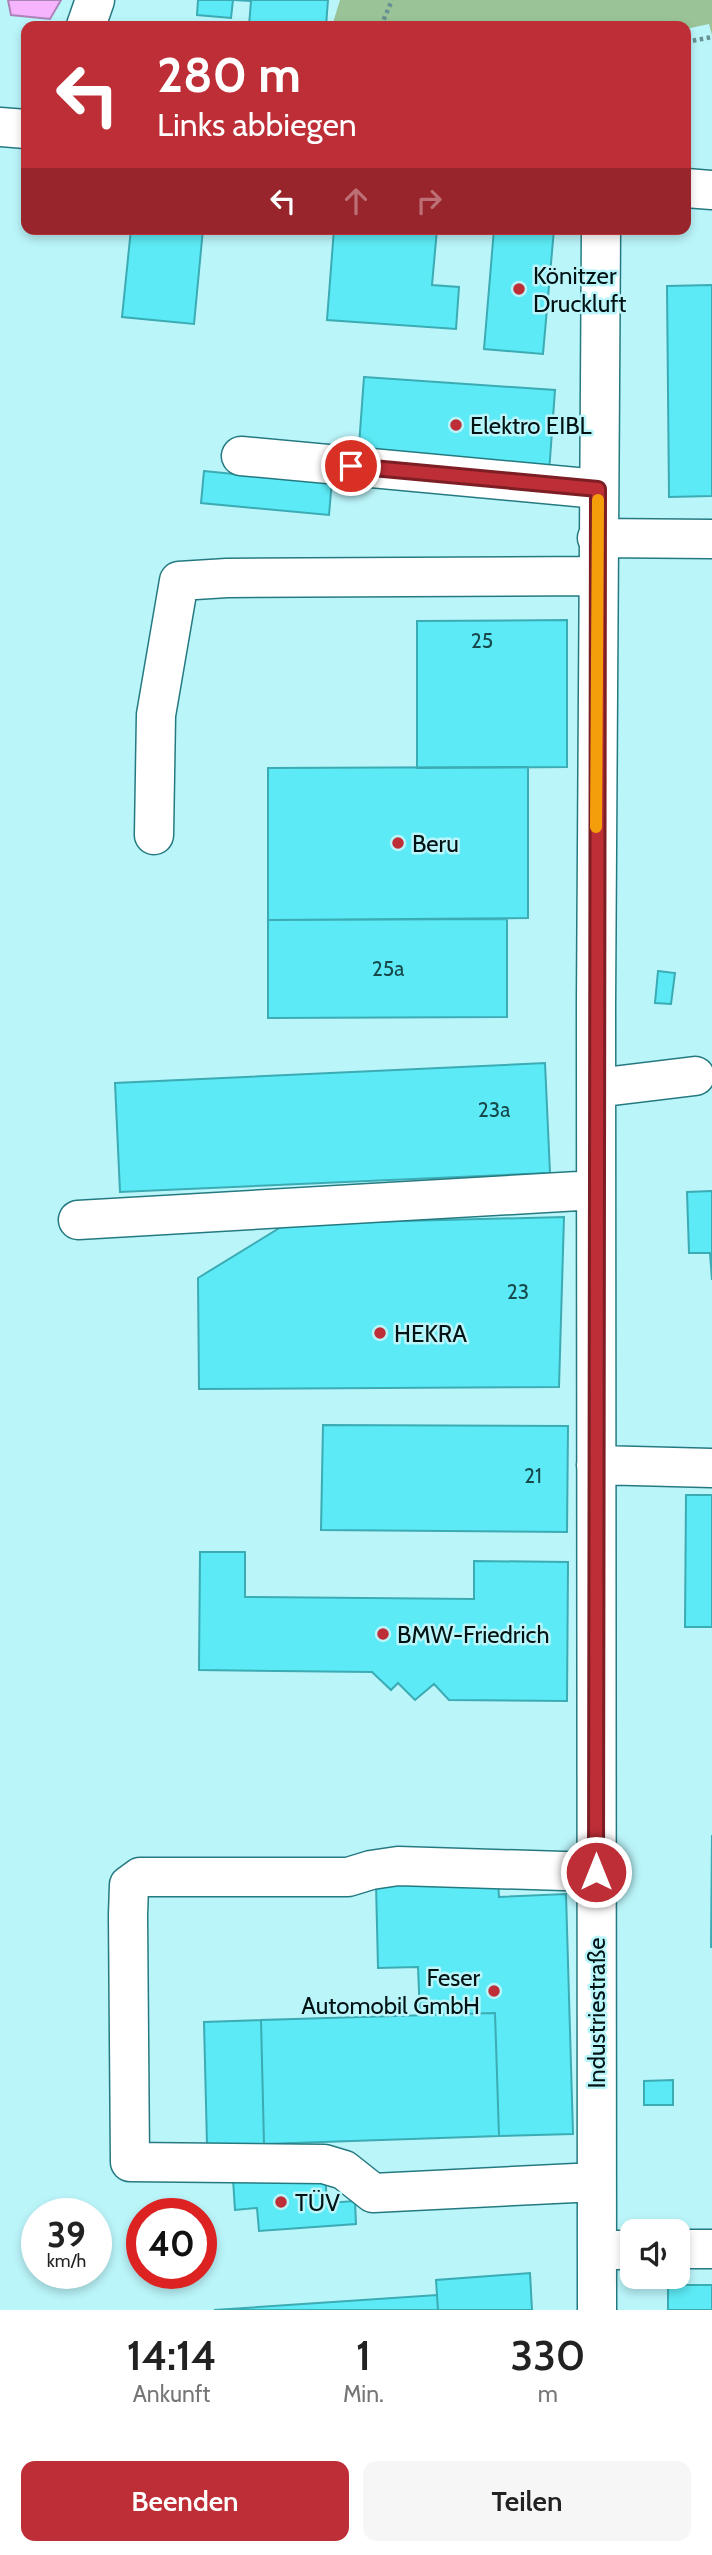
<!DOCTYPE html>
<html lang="de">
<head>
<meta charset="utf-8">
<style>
	:root { --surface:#fff; --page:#f6f6f6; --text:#222; --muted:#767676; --accent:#be2e37 }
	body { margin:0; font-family:Cabin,sans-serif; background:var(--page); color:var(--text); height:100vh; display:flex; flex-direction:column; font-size:26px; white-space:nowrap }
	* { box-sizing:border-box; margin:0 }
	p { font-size:23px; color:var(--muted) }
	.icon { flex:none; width:38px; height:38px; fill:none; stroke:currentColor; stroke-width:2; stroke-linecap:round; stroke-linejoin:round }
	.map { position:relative; height:2310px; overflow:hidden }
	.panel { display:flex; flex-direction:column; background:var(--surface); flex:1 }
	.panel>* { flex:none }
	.guide { position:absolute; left:21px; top:21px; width:670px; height:214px; border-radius:14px; box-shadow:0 4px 10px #0003; background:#be2e37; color:#fff; overflow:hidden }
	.tools { position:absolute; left:620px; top:2219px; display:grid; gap:14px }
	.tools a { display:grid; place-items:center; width:70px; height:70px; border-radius:14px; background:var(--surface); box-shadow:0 4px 10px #0003; font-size:35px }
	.speed { position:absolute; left:21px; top:2198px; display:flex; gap:14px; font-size:35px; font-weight:700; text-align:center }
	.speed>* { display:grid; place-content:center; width:91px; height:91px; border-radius:50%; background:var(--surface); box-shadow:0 4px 10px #0003; line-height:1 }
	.speed small { font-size:18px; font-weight:400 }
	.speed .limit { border:10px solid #d22; background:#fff; color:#111 }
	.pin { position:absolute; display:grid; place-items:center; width:60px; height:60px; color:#fff; margin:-30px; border:4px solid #fff; border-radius:50%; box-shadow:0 2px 7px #0007 }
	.me { position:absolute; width:77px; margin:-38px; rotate:0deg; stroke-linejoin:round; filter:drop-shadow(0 0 5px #0008) }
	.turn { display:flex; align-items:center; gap:24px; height:147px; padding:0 21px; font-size:32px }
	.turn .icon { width:91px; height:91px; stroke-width:2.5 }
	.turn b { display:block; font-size:49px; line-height:60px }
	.lanes { display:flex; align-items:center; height:66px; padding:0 21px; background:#0003; justify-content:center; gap:35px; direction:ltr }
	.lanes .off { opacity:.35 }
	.eta { display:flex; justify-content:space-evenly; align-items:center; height:119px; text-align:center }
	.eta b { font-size:42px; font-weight:600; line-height:49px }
	.button { display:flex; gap:14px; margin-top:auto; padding:14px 21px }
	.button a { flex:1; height:80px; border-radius:14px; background:var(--accent); color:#fff; font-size:28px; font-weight:600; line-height:80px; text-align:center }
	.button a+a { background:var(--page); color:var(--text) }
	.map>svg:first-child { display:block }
</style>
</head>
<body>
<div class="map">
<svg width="712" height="2310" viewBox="0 0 712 2310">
	<rect width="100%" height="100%" fill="#baf5fa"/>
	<path fill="#9ac497" d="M 340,0 L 712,0 L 712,35 L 709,24 L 686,29 L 686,26 L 332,26 Z"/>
	<path fill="#f6b4fe" stroke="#ac83b8" stroke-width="2" d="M 8,0 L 61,0 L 50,19 L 11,15 Z"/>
	<path fill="#5cebf6" stroke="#3babb4" stroke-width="2" d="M 198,0 L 233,0 L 231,18 L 197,15 Z
		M 234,0 L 328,0 L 326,26 L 249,26 L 251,1 Z
		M 131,229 L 203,229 L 194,324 L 122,317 Z
		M 334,229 L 437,229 L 432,285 L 459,287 L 456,329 L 327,320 Z
		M 494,229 L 554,229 L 543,354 L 484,349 Z
		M 712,285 L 712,496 L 669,497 L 667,286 Z
		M 364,377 L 555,390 L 549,473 L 358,459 Z
		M 204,471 L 284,479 L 332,480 L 329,515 L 201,503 Z
		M 567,620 L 567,767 L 417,768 L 417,621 Z
		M 528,767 L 528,918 L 268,920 L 268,768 Z
		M 507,919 L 507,1017 L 268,1018 L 268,920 Z
		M 658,971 L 675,973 L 671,1004 L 655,1003 Z
		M 545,1063 L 550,1173 L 120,1192 L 115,1083 Z
		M 712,1191 L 712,1280 L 710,1253 L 689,1253 L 687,1192 Z
		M 564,1217 L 559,1387 L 199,1389 L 198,1278 L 286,1224 Z
		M 323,1425 L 568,1426 L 567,1532 L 321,1530 Z
		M 686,1495 L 712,1495 L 712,1627 L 685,1627 Z
		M 200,1552 L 245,1552 L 245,1597 L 474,1599 L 474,1561 L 568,1562 L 567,1701 L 449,1700 L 434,1684 L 415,1700 L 398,1683 L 391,1690 L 372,1672 L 199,1670 Z
		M 712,1835 L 712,1947 L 711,1947 Z
		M 498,1880 L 499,1897 L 566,1894 L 573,2134 L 499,2136 L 495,2013 L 420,2015 L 418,1967 L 378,1968 L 376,1884 Z
		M 495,2013 L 499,2136 L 264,2144 L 261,2020 Z
		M 261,2020 L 264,2144 L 207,2145 L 204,2022 Z
		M 673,2080 L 673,2105 L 644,2105 L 644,2081 Z
		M 325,2173 L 327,2203 L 355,2201 L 356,2224 L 259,2231 L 257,2208 L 235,2210 L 233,2179 Z
		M 530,2273 L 532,2310 L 438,2310 L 436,2280 Z
		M 668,2285 L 712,2285 L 712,2310 L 668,2310 Z
		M 437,2295 L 438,2310 L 214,2310 Z"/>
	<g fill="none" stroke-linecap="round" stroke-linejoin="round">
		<defs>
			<path id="minor" d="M 86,26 L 95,0
				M 0,127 L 26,129
				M 686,188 L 712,190
				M 241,456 L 598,489
				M 597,538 L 712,539
				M 154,835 L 156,715 L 179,581 L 227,578 L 597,576
				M 596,1088 L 695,1076
				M 78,1220 L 596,1190
				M 596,1465 L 712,1468
				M 596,1872 L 398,1866 L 371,1870 L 348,1877 L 140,1877 L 129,1885 L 128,1915 L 130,2162 L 324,2164 L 344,2170 L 373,2193 L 596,2182
				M 677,2249 L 712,2249
				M 597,2250 L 632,2250
				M 597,2310 L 596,1004 L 601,229"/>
		</defs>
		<use href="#minor" stroke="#257a81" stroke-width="41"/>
		<path stroke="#679093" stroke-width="4.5" stroke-dasharray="3.5 3.5" stroke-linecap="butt" d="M 381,26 L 392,0
			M 686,42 L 712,37"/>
		<use href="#minor" stroke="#fff" stroke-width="38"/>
	</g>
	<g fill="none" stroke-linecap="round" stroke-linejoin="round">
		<defs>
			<path id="route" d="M 351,466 L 598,489 L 596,1872"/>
		</defs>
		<use href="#route" stroke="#7c1e24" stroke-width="18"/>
		<use href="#route" stroke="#be2e37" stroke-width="12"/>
		<path stroke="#f59e0b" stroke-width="12" d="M 596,827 L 598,500"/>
	</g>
	<g fill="#be2e37" stroke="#baf5fa" stroke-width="2.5">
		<circle cx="519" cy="289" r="7"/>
		<circle cx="456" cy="425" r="7"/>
		<circle cx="398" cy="843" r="7"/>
		<circle cx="380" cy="1333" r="7"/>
		<circle cx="383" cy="1634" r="7"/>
		<circle cx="494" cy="1991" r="7"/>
		<circle cx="281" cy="2202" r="7"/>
	</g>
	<g text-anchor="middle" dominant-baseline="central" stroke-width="5" stroke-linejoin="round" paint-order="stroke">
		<g font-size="21" fill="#17484c">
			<text x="482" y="640">25</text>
			<text x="388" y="968">25a</text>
			<text x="494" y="1109">23a</text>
			<text x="518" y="1291">23</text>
			<text x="533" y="1475">21</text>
		</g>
		<g font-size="24" fill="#001213" stroke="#baf5fa" text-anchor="start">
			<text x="533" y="275">Könitzer<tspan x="533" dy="28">Druckluft</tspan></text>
			<text x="470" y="425">Elektro EIBL</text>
			<text x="412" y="843">Beru</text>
			<text x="394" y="1333">HEKRA</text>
			<text x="397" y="1634">BMW-Friedrich</text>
			<text x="480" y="1977" text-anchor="end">Feser<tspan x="480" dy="28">Automobil GmbH</tspan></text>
			<text x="295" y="2202">TÜV</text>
		</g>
		<g font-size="24" fill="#001213" stroke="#baf5fa">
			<text transform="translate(596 2013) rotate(-90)">Industriestraße</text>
		</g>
	</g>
</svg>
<div class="tools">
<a><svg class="icon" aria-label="sound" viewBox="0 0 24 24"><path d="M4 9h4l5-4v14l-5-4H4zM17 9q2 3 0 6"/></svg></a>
</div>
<div class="speed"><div>39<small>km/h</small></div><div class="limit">40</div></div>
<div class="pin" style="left:351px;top:466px;background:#d93025"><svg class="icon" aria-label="arrive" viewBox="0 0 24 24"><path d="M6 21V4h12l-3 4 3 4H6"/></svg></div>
<svg class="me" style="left:596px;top:1872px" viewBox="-20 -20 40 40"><circle r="17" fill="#be2e37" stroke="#fff" stroke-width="3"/><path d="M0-11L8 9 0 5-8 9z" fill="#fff"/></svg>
<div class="guide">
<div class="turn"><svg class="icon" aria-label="left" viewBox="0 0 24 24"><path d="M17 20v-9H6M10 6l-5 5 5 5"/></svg><div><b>280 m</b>Links abbiegen</div></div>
<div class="lanes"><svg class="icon" aria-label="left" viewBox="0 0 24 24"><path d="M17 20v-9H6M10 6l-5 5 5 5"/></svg><svg class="icon off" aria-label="ahead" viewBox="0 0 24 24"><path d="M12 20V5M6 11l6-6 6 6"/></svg><svg class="icon off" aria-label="right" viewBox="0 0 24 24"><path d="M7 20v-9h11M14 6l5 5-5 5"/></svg></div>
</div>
</div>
<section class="panel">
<div class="eta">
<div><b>14:14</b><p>Ankunft</p></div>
<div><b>1</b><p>Min.</p></div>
<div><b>330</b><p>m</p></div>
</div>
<div class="button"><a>Beenden</a><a>Teilen</a></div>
</section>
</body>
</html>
